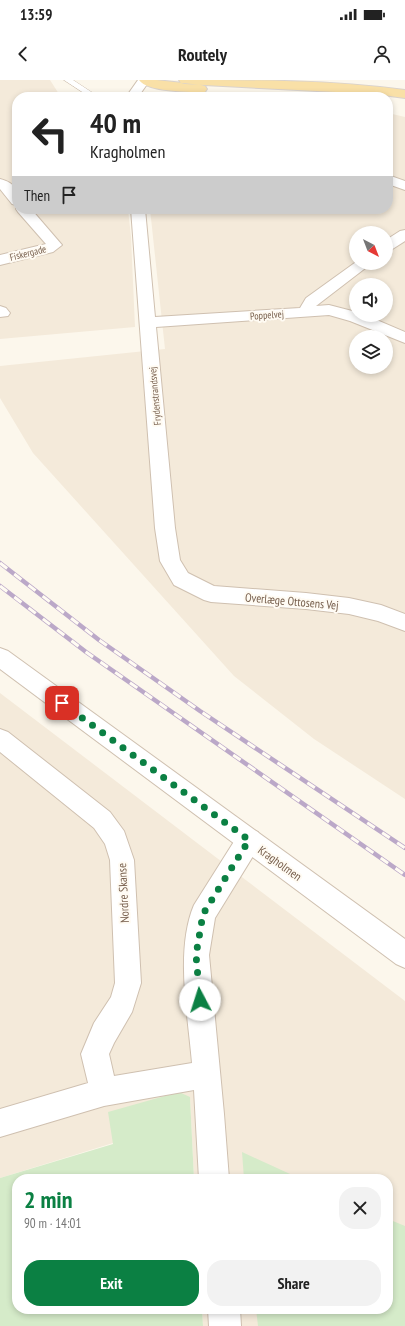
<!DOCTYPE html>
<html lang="en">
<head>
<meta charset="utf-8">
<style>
	:root { --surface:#fff; --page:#f2f2f2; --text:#222; --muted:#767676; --accent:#0b8043 }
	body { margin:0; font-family:"PT Sans Narrow",sans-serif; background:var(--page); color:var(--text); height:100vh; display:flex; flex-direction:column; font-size:15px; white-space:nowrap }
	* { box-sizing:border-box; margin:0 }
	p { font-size:13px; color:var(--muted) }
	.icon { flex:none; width:22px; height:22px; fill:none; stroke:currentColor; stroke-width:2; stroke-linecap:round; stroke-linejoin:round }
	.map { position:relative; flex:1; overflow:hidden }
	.side { position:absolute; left:12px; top:1094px; width:381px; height:140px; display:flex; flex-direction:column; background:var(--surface); border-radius:16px; box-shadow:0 2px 6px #0003 }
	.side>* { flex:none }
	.banner { position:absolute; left:12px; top:12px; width:381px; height:122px; border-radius:16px; box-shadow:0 2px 6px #0003; background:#fff; color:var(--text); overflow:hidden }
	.needle { width:26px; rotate:138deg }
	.controls { position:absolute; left:349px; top:146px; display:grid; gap:8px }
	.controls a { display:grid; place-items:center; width:44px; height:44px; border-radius:50%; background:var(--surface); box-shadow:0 2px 6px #0003; font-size:20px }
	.pin { position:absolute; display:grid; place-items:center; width:34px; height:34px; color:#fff; margin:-17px; border-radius:8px; box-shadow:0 2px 6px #0006 }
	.me { position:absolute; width:44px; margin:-22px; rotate:355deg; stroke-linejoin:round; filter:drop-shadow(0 0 3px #0008) }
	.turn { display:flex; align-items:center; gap:14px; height:84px; padding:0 12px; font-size:18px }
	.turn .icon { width:52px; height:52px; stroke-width:2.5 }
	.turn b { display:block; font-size:28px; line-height:34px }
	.then { display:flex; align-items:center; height:38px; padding:0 12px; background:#0003; gap:8px; font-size:15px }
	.round { display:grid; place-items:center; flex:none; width:42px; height:42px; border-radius:16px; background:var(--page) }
	.summary { display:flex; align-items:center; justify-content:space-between; height:68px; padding:0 12px }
	h1 { font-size:24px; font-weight:800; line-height:30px; color:var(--accent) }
	.primary-button { display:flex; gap:8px; margin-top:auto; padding:8px 12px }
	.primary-button a { flex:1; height:46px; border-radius:16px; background:var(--accent); color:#fff; font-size:16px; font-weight:800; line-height:46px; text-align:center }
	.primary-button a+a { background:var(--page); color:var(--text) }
	.status { display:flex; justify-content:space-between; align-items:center; height:28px; padding:0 20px; background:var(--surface); direction:ltr }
	.status svg { height:11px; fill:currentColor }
	header { display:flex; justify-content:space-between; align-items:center; height:52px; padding:0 12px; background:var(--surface); font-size:18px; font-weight:800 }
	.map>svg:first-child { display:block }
</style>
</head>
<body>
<div class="status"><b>13:59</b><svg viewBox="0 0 49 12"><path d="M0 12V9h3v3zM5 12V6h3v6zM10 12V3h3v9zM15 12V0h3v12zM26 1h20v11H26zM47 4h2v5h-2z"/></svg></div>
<header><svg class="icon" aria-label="back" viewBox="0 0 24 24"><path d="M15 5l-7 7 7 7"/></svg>Routely<svg class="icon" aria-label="person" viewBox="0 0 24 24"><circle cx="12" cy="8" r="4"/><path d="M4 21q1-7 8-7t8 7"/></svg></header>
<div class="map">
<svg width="405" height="1246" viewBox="0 0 405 1246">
	<rect width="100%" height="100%" fill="#fcf7ec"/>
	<path fill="#f4eada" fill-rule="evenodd" d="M 0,0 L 50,0 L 59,14 L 64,17 L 17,17 L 17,129 L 128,129 L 131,157 L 135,247 L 0,259 Z
		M 388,33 L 405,37 L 405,719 L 314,659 L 234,596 L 33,373 L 0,318 L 0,286 L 165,269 L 150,129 L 388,129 ZM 356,153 L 386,153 L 386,183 L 356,183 ZM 356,205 L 386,205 L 386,235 L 356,235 ZM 356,257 L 386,257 L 386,287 L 356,287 Z
		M 0,613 L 405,921 L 405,1246 L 203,1246 L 202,1229 L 388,1229 L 388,1099 L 194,1099 L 190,1017 L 113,1063 L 0,1098 Z"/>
	<path fill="#d5ebc9" d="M 179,1012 L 190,1017 L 194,1099 L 17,1099 L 17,1229 L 202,1229 L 203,1246 L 0,1246 L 0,1098 L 113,1064 L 108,1032 Z
		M 242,1072 L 301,1099 L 244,1099 Z
		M 388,1139 L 405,1146 L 405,1246 L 258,1246 L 256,1229 L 388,1229 Z"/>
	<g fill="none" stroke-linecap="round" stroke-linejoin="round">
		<defs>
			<path id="service" d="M 64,0 L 73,0 L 99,17 L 90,17 Z"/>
			<path id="minor" d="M 138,0 L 150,0 L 138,17 L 126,17 Z
				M 388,95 L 405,101 L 405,110 L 388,104 Z
				M 0,99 C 16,103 17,110 17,125 L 12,124 L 0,109 Z
				M 17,127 L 17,129 L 31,129 L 62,165 L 53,172 L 0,185 L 0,175 L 46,164 L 18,132 L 16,129 Z
				M 131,129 L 145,129 L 155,237 L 300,228 L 306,218 L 356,182 L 356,183 L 372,183 L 316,226 L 329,225 L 356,232 L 356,235 L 365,235 L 405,252 L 405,263 L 350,241 L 329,235 L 156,247 L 175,448 L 180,480 L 188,493 L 214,506 L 306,513 L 349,518 L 381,525 L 405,534 L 405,551 L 378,541 L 349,534 L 306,529 L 211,522 L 204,520 L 174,505 L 160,481 L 155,448 Z
				M 405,150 L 405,161 L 391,170 L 386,171 L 386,160 L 400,151 Z
				M 0,226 L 6,228 L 10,233 L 8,236 L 0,237 Z
				M 0,649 L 8,652 L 110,732 L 124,751 L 134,780 L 141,903 L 132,932 L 114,963 L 109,974 L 114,996 L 192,983 C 188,935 175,870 194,825 L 240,752 L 249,749 L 258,752 L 261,760 L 258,768 L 215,838 L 209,875 L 224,1034 L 229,1099 L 199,1099 L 194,1010 L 104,1026 L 0,1057 L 0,1029 L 88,1003 L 81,974 L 94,943 L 111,917 L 115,903 L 110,780 L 105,764 L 94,748 L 0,672 Z
				M 208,1229 L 240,1229 L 241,1246 L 209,1246 Z"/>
			<path id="tertiary" d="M 0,568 L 8,571 L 405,859 L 405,888 L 396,884 L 0,589 Z"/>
			<path id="primary" d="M 139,0 L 156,0 L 201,5 L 205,6 L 207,9 L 205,12 L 201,13 C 187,11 147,12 139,0 Z
				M 179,0 C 254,0 330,0 405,10 L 405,18 L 375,14 L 185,4 L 181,3 Z"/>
		</defs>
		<use href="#service" stroke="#cfc0b0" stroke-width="1"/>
		<use href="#minor" stroke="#cfc0b0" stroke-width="2"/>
		<use href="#tertiary" stroke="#cfc0b0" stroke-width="2"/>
		<use href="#primary" stroke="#d9d2cd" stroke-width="2"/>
		<use href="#service" fill="#fff" fill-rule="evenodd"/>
		<use href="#minor" fill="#fff" fill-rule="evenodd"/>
		<use href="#tertiary" fill="#fff" fill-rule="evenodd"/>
		<use href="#primary" fill="#f9e0a7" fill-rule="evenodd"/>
		<defs>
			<path id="rail" d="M 0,483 L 99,560 L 200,631 L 405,768
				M 0,506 L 86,572 L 405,795"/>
		</defs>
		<use href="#rail" stroke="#bba8c8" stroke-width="4.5"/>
		<use href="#rail" stroke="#fffbf3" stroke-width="3" stroke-dasharray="9" stroke-linecap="butt"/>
	</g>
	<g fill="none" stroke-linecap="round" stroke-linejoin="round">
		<path stroke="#0b8043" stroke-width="7" stroke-dasharray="0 12.6" d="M 62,623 L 249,760 L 203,834 L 196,875 L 200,920"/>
	</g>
	<g text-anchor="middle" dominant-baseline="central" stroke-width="4" stroke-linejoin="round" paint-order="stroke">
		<g font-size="10" fill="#78604e" stroke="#fffbf3">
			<text transform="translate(28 173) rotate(-14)">Fiskergade</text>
			<text transform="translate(267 235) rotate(-4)">Poppelvej</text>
			<text transform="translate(155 316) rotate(-95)">Frydenstrandsvej</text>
		</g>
		<g font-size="12" fill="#78604e" stroke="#fffbf3">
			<text transform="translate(292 521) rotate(5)">Overlæge Ottosens Vej</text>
			<text transform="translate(280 783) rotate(36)">Kragholmen</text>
			<text transform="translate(123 813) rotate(-93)">Nordre Skanse</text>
		</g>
	</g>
</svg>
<div class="controls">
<a><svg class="needle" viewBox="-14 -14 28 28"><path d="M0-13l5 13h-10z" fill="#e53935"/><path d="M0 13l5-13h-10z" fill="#767676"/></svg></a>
<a><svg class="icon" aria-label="sound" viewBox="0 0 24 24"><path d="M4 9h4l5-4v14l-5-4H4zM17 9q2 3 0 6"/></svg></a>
<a><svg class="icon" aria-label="layers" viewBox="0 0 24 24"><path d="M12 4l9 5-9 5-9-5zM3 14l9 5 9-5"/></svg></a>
</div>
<div class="pin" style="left:62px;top:623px;background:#d93025"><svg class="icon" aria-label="arrive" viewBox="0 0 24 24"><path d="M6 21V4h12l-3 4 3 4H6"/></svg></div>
<svg class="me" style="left:200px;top:920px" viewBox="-20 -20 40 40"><circle r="19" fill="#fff"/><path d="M0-13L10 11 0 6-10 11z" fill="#0b8043"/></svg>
<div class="banner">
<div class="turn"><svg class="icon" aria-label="left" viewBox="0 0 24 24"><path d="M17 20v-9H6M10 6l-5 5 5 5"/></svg><div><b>40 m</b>Kragholmen</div></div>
<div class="then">Then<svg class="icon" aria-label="arrive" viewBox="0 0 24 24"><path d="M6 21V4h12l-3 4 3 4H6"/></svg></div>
</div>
<section class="side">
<div class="summary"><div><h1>2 min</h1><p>90 m · 14:01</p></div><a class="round"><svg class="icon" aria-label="close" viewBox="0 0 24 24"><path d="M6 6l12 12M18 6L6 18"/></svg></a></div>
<div class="primary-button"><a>Exit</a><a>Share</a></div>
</section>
</div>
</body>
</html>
